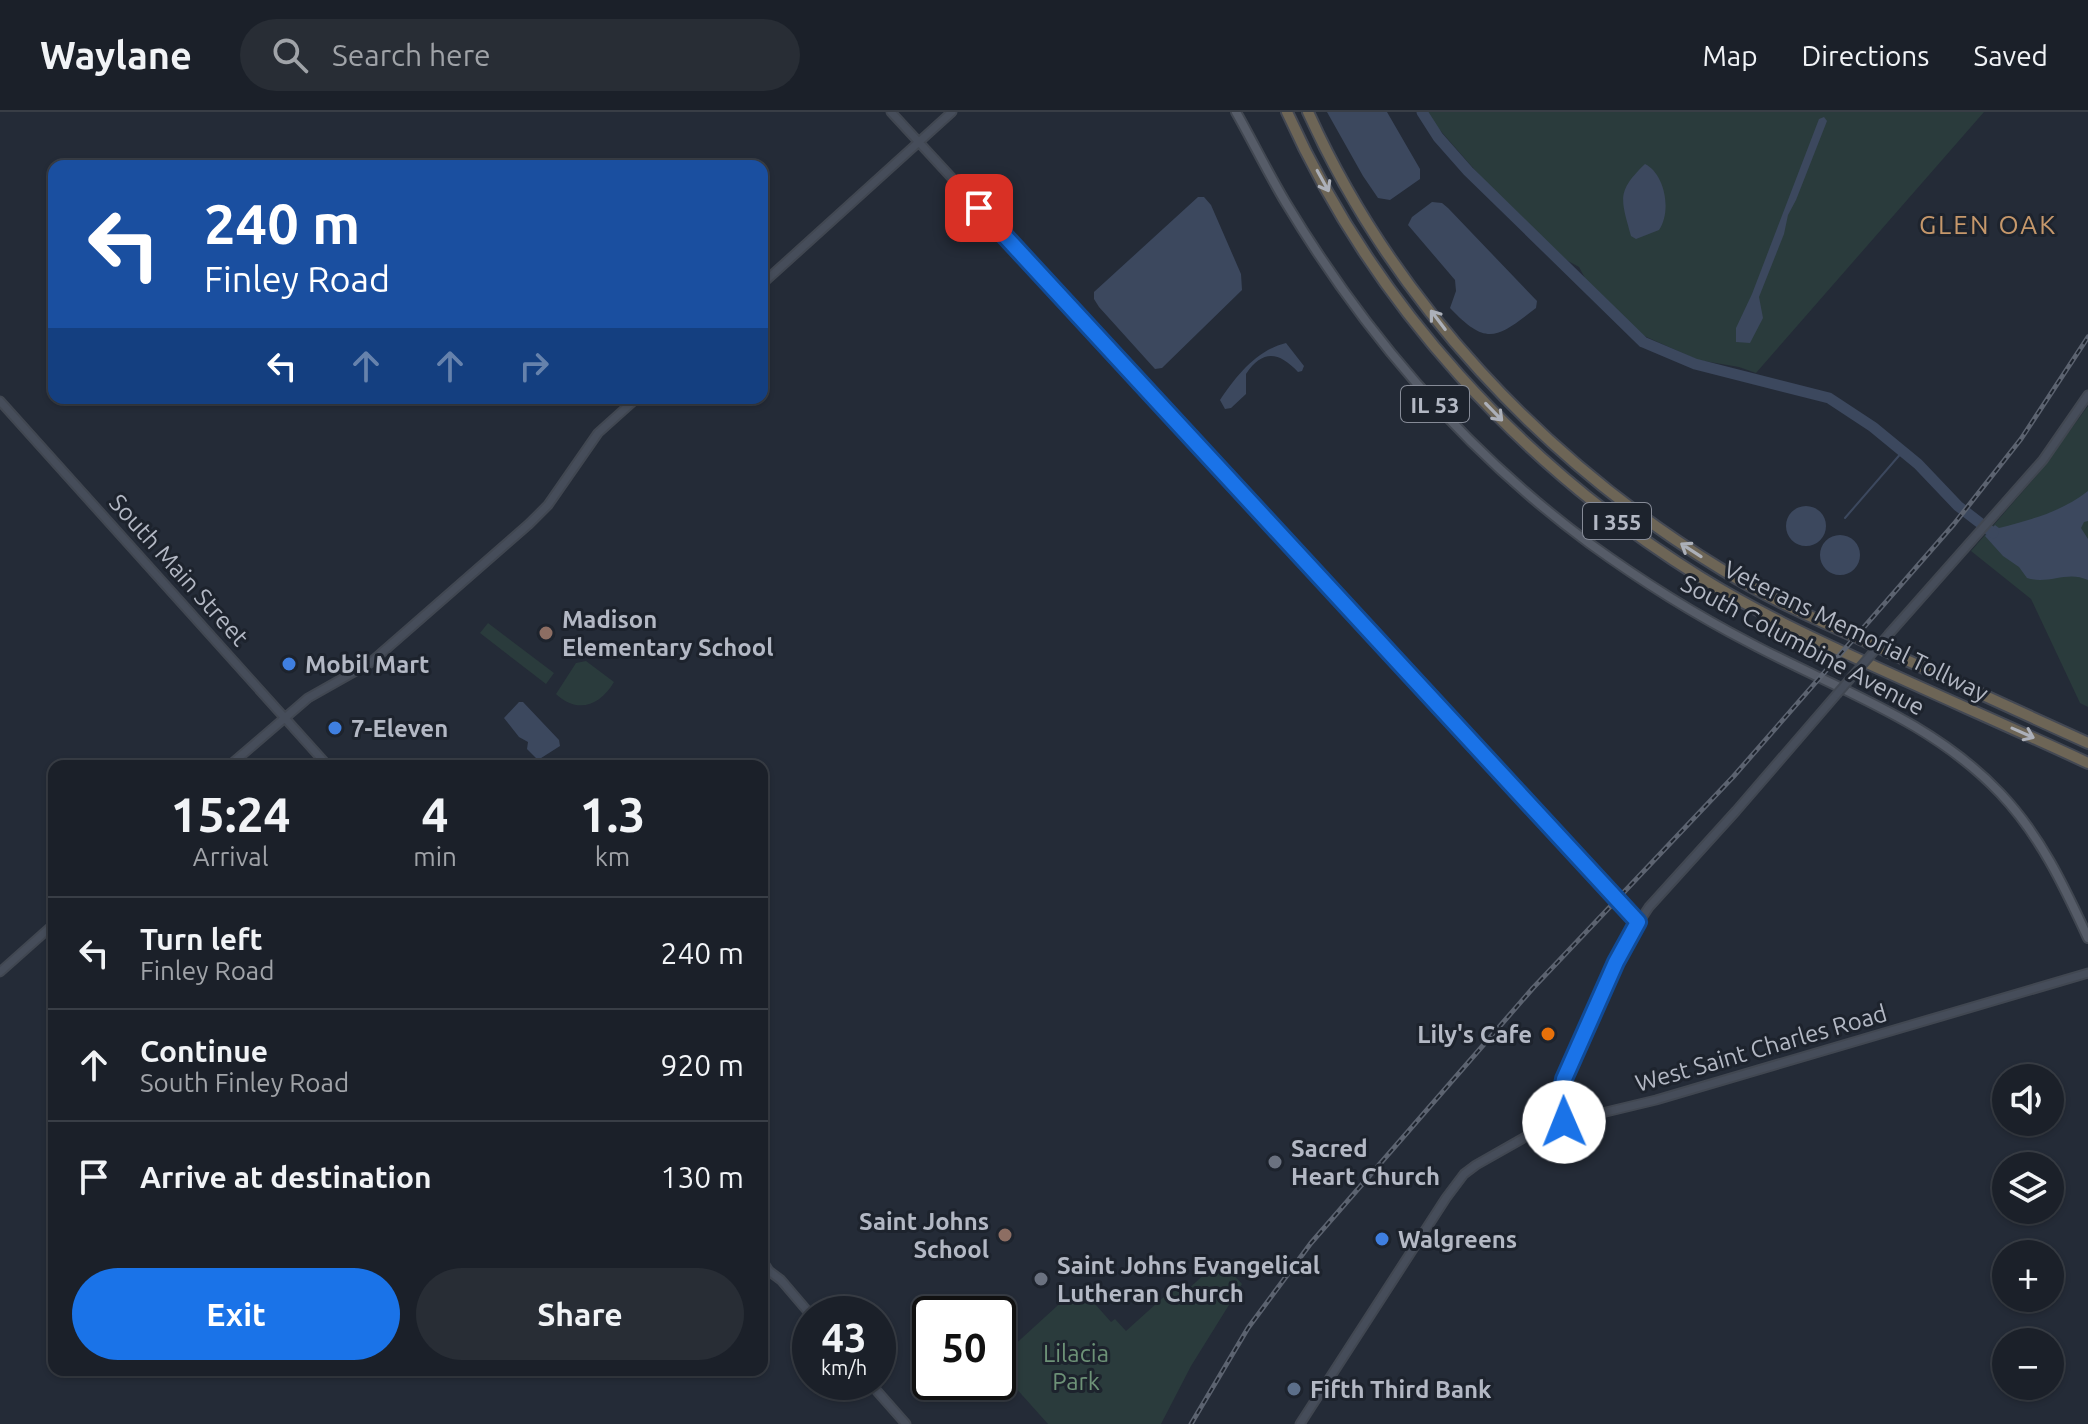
<!DOCTYPE html>
<html lang="en">
<head>
<meta charset="utf-8">
<style>
	:root { --surface:#1b2029; --page:#282d35; --text:#f1f3f6; --muted:#a0a3a8; --line:#393e46; --accent:#1a73e8 }
	body { margin:0; font-family:Ubuntu,sans-serif; background:var(--page); color:var(--text); height:100vh; display:flex; flex-direction:column; font-size:30px; white-space:nowrap }
	* { box-sizing:border-box; margin:0 }
	p { font-size:26px; color:var(--muted) }
	.icon { flex:none; width:44px; height:44px; fill:none; stroke:currentColor; stroke-width:2; stroke-linecap:round; stroke-linejoin:round }
	.map { position:relative; flex:1; overflow:hidden }
	.drawer { position:absolute; left:48px; top:648px; width:720px; height:616px; display:flex; flex-direction:column; background:var(--surface); border-radius:16px; box-shadow:0 2px 6px #0004,0 0 0 2px var(--line) }
	.drawer>* { flex:none }
	.guide { position:absolute; left:48px; top:48px; width:720px; height:244px; border-radius:16px; box-shadow:0 2px 6px #0004,0 0 0 2px var(--line); background:#1a4fa0; color:#fff; overflow:hidden }
	.fabs { position:absolute; left:1992px; top:952px; display:grid; gap:16px }
	.fabs a { display:grid; place-items:center; width:72px; height:72px; border-radius:50%; background:var(--surface); box-shadow:0 2px 6px #0004,0 0 0 2px var(--line); font-size:40px }
	.speed { position:absolute; left:792px; top:1184px; display:flex; gap:16px; font-size:40px; font-weight:700; text-align:center }
	.speed>* { display:grid; place-content:center; width:104px; height:104px; border-radius:50%; background:var(--surface); box-shadow:0 2px 6px #0004,0 0 0 2px var(--line); line-height:1 }
	.speed small { font-size:20px; font-weight:400 }
	.speed .limit { border:4px solid #111; border-radius:12px; background:#fff; color:#111 }
	.pin { position:absolute; display:grid; place-items:center; width:68px; height:68px; color:#fff; margin:-34px; border-radius:16px; box-shadow:0 4px 12px #0006 }
	.me { position:absolute; width:88px; margin:-44px; rotate:359deg; stroke-linejoin:round; filter:drop-shadow(0 0 6px #0008) }
	.turn { display:flex; align-items:center; gap:28px; height:168px; padding:0 24px; font-size:36px }
	.turn .icon { width:104px; height:104px; stroke-width:2.5 }
	.turn b { display:block; font-size:56px; line-height:68px }
	.lanes { display:flex; align-items:center; height:76px; padding:0 24px; background:#0003; justify-content:center; gap:40px; direction:ltr }
	.lanes .off { opacity:.35 }
	.eta { display:flex; justify-content:space-evenly; align-items:center; height:136px; text-align:center }
	.eta b { font-size:48px; font-weight:700; line-height:56px }
	.action { display:flex; gap:16px; margin-top:auto; padding:16px 24px }
	.action a { flex:1; height:92px; border-radius:48px; background:var(--accent); color:#fff; font-size:32px; font-weight:700; line-height:92px; text-align:center }
	.action a+a { background:var(--page); color:var(--text) }
	ul { padding:0; list-style:none }
	li { display:flex; align-items:center; gap:24px; height:112px; padding:0 24px; border-top:2px solid var(--line) }
	li div { flex:1 }
	li b { display:block; font-size:30px }
	li em { font-style:normal }
	header { display:flex; align-items:center; gap:48px; box-sizing:border-box; height:112px; padding:0 40px; background:var(--surface); border-bottom:2px solid var(--line) }
	header strong { font-size:38px }
	nav { display:flex; gap:44px; margin-inline-start:auto; font-size:28px }
	.search { width:560px; height:72px; background:var(--page); display:flex; align-items:center; gap:20px; box-sizing:border-box; padding:0 28px; border-radius:44px; color:var(--muted); font-size:30px }
	.map>svg:first-child { display:block }
</style>
</head>
<body>
<header>
<strong>Waylane</strong>
<div class="search"><svg class="icon" aria-label="search" viewBox="0 0 24 24"><circle cx="10" cy="10" r="6"/><path d="M15 15l6 6"/></svg>Search here</div>
<nav><a>Map</a><a>Directions</a><a>Saved</a></nav>
</header>
<div class="map">
<svg width="2088" height="1312" viewBox="0 0 2088 1312">
	<rect width="100%" height="100%" fill="#242b37"/>
	<path fill="#2a3b3c" d="M 1424,0 L 1984,0 L 1756,261 L 1739,255 L 1698,248 L 1642,223 L 1586,168 L 1579,155 L 1559,144 L 1481,65 Z
		M 2088,294 L 2088,595 L 2080,591 L 2031,487 L 1971,439 L 2037,363 Z
		M 488,511 L 554,561 L 546,572 L 480,521 Z
		M 586,549 L 614,570 C 600,594 577,602 556,582 L 576,551 Z
		M 1220,1148 L 1242,1172 L 1191,1254 L 1161,1312 L 1048,1312 L 998,1256 L 998,1248 L 1079,1174 L 1111,1210 L 1115,1207 L 1126,1219 L 1178,1172 L 1185,1180 Z"/>
	<path fill="#3c485e" d="M 1327,0 L 1387,0 L 1420,57 L 1420,67 L 1390,88 L 1378,86 L 1363,64 Z
		M 1824,5 L 1827,9 L 1796,88 L 1788,103 L 1784,122 L 1759,185 L 1763,206 L 1750,231 L 1736,230 L 1736,216 L 1752,182 L 1819,7 Z
		M 1645,52 C 1665,62 1672,99 1659,118 L 1636,127 L 1631,124 C 1621,87 1616,80 1645,52 Z
		M 1198,85 L 1204,85 L 1211,93 L 1241,162 L 1242,178 L 1162,256 L 1155,257 L 1099,195 L 1094,187 L 1094,180 Z
		M 1432,90 L 1442,91 L 1448,96 L 1537,189 L 1536,196 C 1497,226 1487,235 1450,196 L 1456,179 L 1455,168 L 1408,113 L 1412,105 Z
		M 1286,231 L 1304,254 L 1302,259 L 1298,260 C 1279,240 1263,237 1246,262 L 1246,282 L 1231,296 L 1225,297 L 1220,288 C 1236,264 1257,238 1286,231 Z
		M 2088,379 L 2088,409 L 2084,410 L 2081,416 L 2088,427 L 2088,468 C 2067,458 2049,473 2027,466 L 2019,455 L 2003,444 L 1985,424 L 1995,413 L 1999,416 C 2033,407 2061,400 2088,379 Z
		M1786 414a20 20 0 1 1 40 0a20 20 0 1 1-40 0Z
		M1820 443a20 20 0 1 1 40 0a20 20 0 1 1-40 0Z
		M 519,590 L 523,590 L 559,628 L 560,634 L 538,648 L 527,637 L 528,630 L 519,625 L 504,606 Z"/>
	<g fill="none" stroke-linecap="round" stroke-linejoin="round">
		<path stroke="#3c485e" stroke-width="2" d="M 1845,406 L 1903,339"/>
		<path stroke="#3c485e" stroke-width="11" d="M 1422,0 L 1438,25 L 1468,59 L 1643,230 L 1695,252 L 1829,286 L 1873,315 L 1918,352 L 1958,394 L 1993,421"/>
		<defs>
			<path id="secondary" d="M 891,0 L 1638,810
				M 762,172 L 952,0
				M 0,289 L 328,654
				M 1889,522 L 2043,348 L 2088,283
				M 229,654 L 308,586 L 370,551 L 529,412 L 548,393 L 598,321 L 637,286
				M 0,860 L 54,812
				M 1564,1010 L 1560,988 L 1564,967 L 1624,833 L 1649,795 L 1736,699 L 1837,582
				M 762,1148 L 769,1159 L 781,1168 L 810,1202
				M 869,1270 L 906,1312
				M 1300,1312 L 1446,1086 L 1464,1062 L 1476,1053 L 1536,1019 L 1556,1012 L 1656,988 L 2088,861"/>
			<path id="primary" d="M 1236,0 C 1253,30 1268,61 1286,91 C 1365,222 1466,340 1589,431 C 1640,468 1694,502 1750,531 C 1836,577 1931,608 2000,681 C 2040,723 2064,774 2088,826"/>
			<path id="highway" d="M 1287,0 C 1373,192 1522,354 1700,465 C 1753,498 1810,525 1867,551 C 1941,585 2015,617 2088,651
				M 1308,0 C 1393,189 1545,350 1721,457 C 1767,486 1818,508 1867,530 C 1941,564 2015,597 2088,631"/>
		</defs>
		<use href="#secondary" stroke="#414751" stroke-width="11"/>
		<use href="#primary" stroke="#414751" stroke-width="12"/>
		<use href="#highway" stroke="#434853" stroke-width="14"/>
		<use href="#secondary" stroke="#464d5a" stroke-width="7"/>
		<use href="#primary" stroke="#565c68" stroke-width="8"/>
		<use href="#highway" stroke="#6d6556" stroke-width="10"/>
		<defs>
			<path id="rail" d="M 1191,1312 L 1248,1216 L 1311,1131 L 1533,876 L 1733,665 L 1954,412 L 2021,327 L 2088,225"/>
		</defs>
		<use href="#rail" stroke="#5c6370" stroke-width="5"/>
		<use href="#rail" stroke="#1d232d" stroke-width="2" stroke-dasharray="6" stroke-linecap="butt"/>
		<defs>
			<path id="secondary-bridge" d="M 1837,582 L 1889,522"/>
		</defs>
		<use href="#secondary-bridge" stroke="#414751" stroke-width="11" stroke-linecap="butt"/>
		<use href="#secondary-bridge" stroke="#464d5a" stroke-width="7"/>
	</g>
	<defs><path id="oneway-shaft" d="M-6 0H5M1.5-3L5.5 0L1.5 3" fill="none" stroke-width="1.6" stroke-linecap="round" stroke-linejoin="round" transform="scale(2)"/></defs>
	<g stroke="#acb0b9">
		<use href="#oneway-shaft" transform="translate(1323 69) rotate(61)"/>
		<use href="#oneway-shaft" transform="translate(1438 208) rotate(-127)"/>
		<use href="#oneway-shaft" transform="translate(1494 300) rotate(46)"/>
		<use href="#oneway-shaft" transform="translate(1691 438) rotate(-147)"/>
		<use href="#oneway-shaft" transform="translate(2023 621) rotate(24)"/>
	</g>
	<g fill="none" stroke-linecap="round" stroke-linejoin="round">
		<defs>
			<path id="route" d="M 979,96 L 1638,810 L 1616,850 L 1564,967 L 1560,988 L 1564,1010"/>
		</defs>
		<use href="#route" stroke="#114b97" stroke-width="20"/>
		<use href="#route" stroke="#1a73e8" stroke-width="14"/>
	</g>
	<g fill="#8d6e63" stroke="#1d232d" stroke-width="3">
		<circle cx="546" cy="521" r="8"/>
		<circle cx="1005" cy="1123" r="8"/>
	</g>
	<g fill="#3f7fe0" stroke="#1d232d" stroke-width="3">
		<circle cx="289" cy="552" r="8"/>
		<circle cx="335" cy="616" r="8"/>
		<circle cx="1382" cy="1127" r="8"/>
	</g>
	<circle fill="#e8710a" stroke="#1d232d" stroke-width="3" cx="1548" cy="922" r="8"/>
	<g fill="#6b7280" stroke="#1d232d" stroke-width="3">
		<circle cx="1275" cy="1050" r="8"/>
		<circle cx="1041" cy="1167" r="8"/>
	</g>
	<circle fill="#5c6f8a" stroke="#1d232d" stroke-width="3" cx="1294" cy="1277" r="8"/>
	<g text-anchor="middle" dominant-baseline="central" stroke-width="6" stroke-linejoin="round" paint-order="stroke">
		<g fill="#1d232d" stroke="#868b97" stroke-width="2">
			<rect x="1401" y="274" width="68" height="36" rx="6"/>
			<rect x="1583" y="391" width="68" height="36" rx="6"/>
		</g>
		<g font-size="22" font-weight="bold" fill="#b3b8c4">
			<text x="1435" y="292">IL 53</text>
			<text x="1617" y="409">I 355</text>
		</g>
		<g font-size="24" fill="#b3b8c4" stroke="#1d232d">
			<text transform="translate(179 458) rotate(48)">South Main Street</text>
			<text transform="translate(1856 519) rotate(26)">Veterans Memorial Tollway</text>
			<text transform="translate(1803 533) rotate(28)">South Columbine Avenue</text>
			<text transform="translate(1761 936) rotate(-16)">West Saint Charles Road</text>
		</g>
		<g font-size="24" font-weight="bold" fill="#b3b8c4" stroke="#1d232d" text-anchor="start">
			<text x="562" y="507">Madison<tspan x="562" dy="28">Elementary School</tspan></text>
			<text x="305" y="552">Mobil Mart</text>
			<text x="351" y="616">7-Eleven</text>
			<text x="1532" y="922" text-anchor="end">Lily's Cafe</text>
			<text x="1291" y="1036">Sacred<tspan x="1291" dy="28">Heart Church</tspan></text>
			<text x="989" y="1109" text-anchor="end">Saint Johns<tspan x="989" dy="28">School</tspan></text>
			<text x="1398" y="1127">Walgreens</text>
			<text x="1057" y="1153">Saint Johns Evangelical<tspan x="1057" dy="28">Lutheran Church</tspan></text>
			<text x="1310" y="1277">Fifth Third Bank</text>
		</g>
		<g font-size="24" fill="#6d9277" stroke="#1d232d">
			<text x="1076" y="1241">Lilacia<tspan x="1076" dy="28">Park</tspan></text>
		</g>
		<g font-size="26" letter-spacing="2" fill="#c6986b" stroke="#1d232d">
			<text x="1988" y="112">GLEN OAK</text>
		</g>
	</g>
</svg>
<div class="fabs">
<a><svg class="icon" aria-label="sound" viewBox="0 0 24 24"><path d="M4 9h4l5-4v14l-5-4H4zM17 9q2 3 0 6"/></svg></a>
<a><svg class="icon" aria-label="layers" viewBox="0 0 24 24"><path d="M12 4l9 5-9 5-9-5zM3 14l9 5 9-5"/></svg></a>
<a>+</a>
<a>−</a>
</div>
<div class="speed"><div>43<small>km/h</small></div><div class="limit">50</div></div>
<div class="pin" style="left:979px;top:96px;background:#d93025"><svg class="icon" aria-label="arrive" viewBox="0 0 24 24"><path d="M6 21V4h12l-3 4 3 4H6"/></svg></div>
<svg class="me" style="left:1564px;top:1010px" viewBox="-20 -20 40 40"><circle r="19" fill="#fff"/><path d="M0-13L10 11 0 6-10 11z" fill="#1a73e8"/></svg>
<div class="guide">
<div class="turn"><svg class="icon" aria-label="left" viewBox="0 0 24 24"><path d="M17 20v-9H6M10 6l-5 5 5 5"/></svg><div><b>240 m</b>Finley Road</div></div>
<div class="lanes"><svg class="icon" aria-label="left" viewBox="0 0 24 24"><path d="M17 20v-9H6M10 6l-5 5 5 5"/></svg><svg class="icon off" aria-label="ahead" viewBox="0 0 24 24"><path d="M12 20V5M6 11l6-6 6 6"/></svg><svg class="icon off" aria-label="ahead" viewBox="0 0 24 24"><path d="M12 20V5M6 11l6-6 6 6"/></svg><svg class="icon off" aria-label="right" viewBox="0 0 24 24"><path d="M7 20v-9h11M14 6l5 5-5 5"/></svg></div>
</div>
<section class="drawer">
<div class="eta">
<div><b>15:24</b><p>Arrival</p></div>
<div><b>4</b><p>min</p></div>
<div><b>1.3</b><p>km</p></div>
</div>
<ul>
<li><svg class="icon" aria-label="left" viewBox="0 0 24 24"><path d="M17 20v-9H6M10 6l-5 5 5 5"/></svg><div><b>Turn left</b><p>Finley Road</p></div><em>240 m</em></li>
<li><svg class="icon" aria-label="ahead" viewBox="0 0 24 24"><path d="M12 20V5M6 11l6-6 6 6"/></svg><div><b>Continue</b><p>South Finley Road</p></div><em>920 m</em></li>
<li><svg class="icon" aria-label="arrive" viewBox="0 0 24 24"><path d="M6 21V4h12l-3 4 3 4H6"/></svg><div><b>Arrive at destination</b></div><em>130 m</em></li>
</ul>
<div class="action"><a>Exit</a><a>Share</a></div>
</section>
</div>
</body>
</html>
